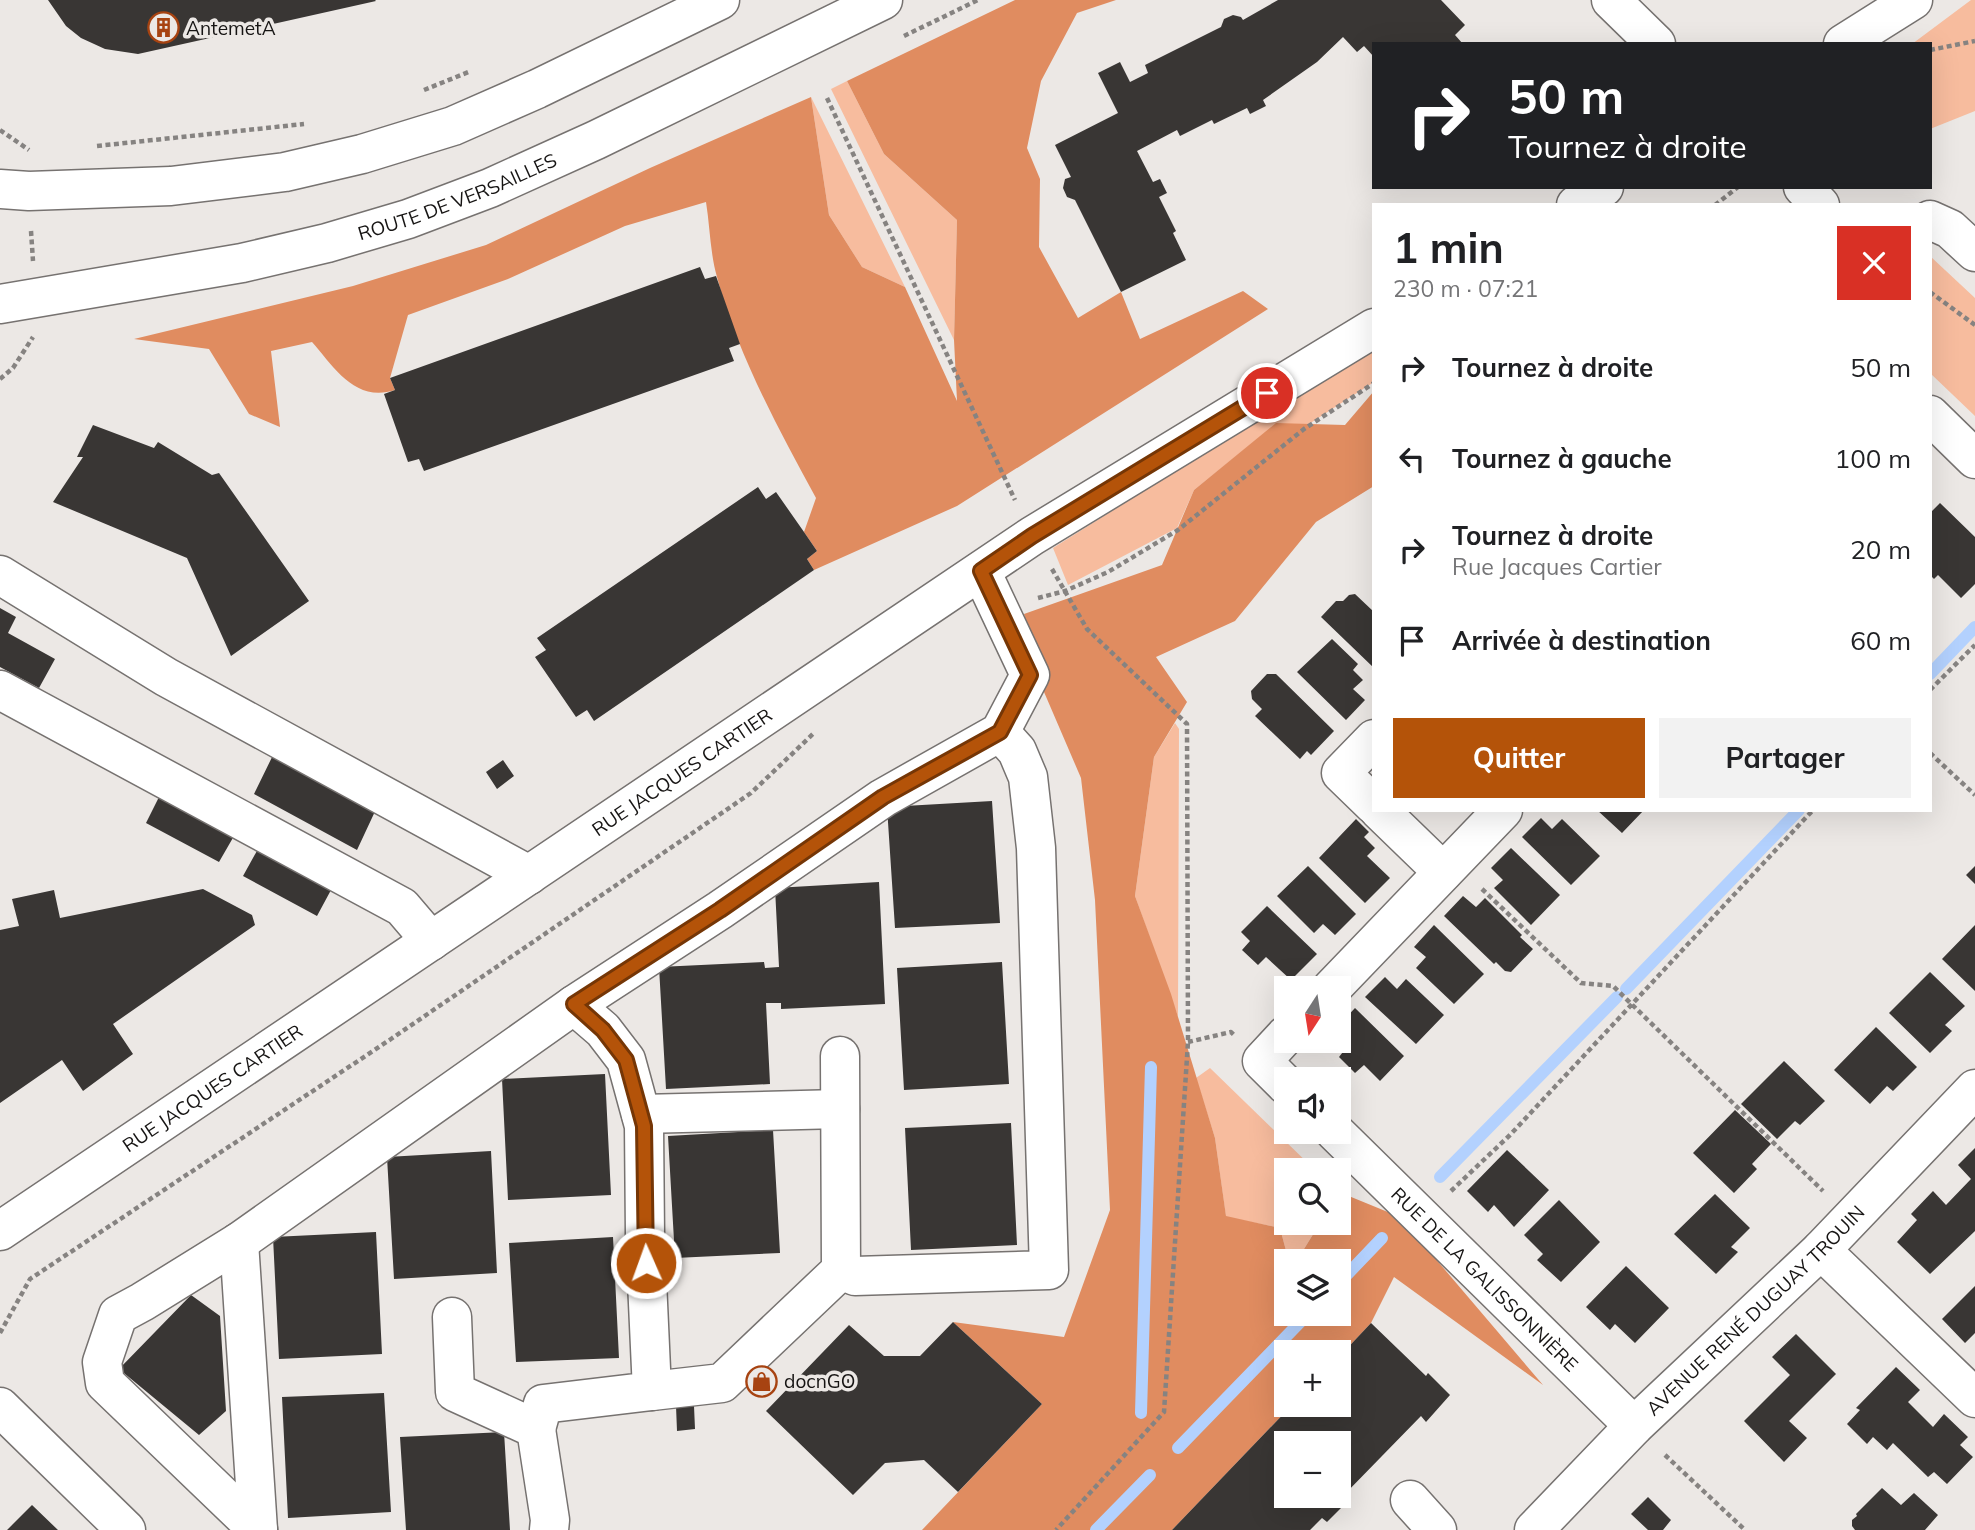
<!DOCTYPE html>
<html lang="fr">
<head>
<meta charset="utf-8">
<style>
	:root { --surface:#fff; --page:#f2f2f2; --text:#202124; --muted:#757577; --accent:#b45309 }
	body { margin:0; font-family:Mulish,sans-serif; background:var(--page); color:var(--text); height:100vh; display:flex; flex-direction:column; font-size:26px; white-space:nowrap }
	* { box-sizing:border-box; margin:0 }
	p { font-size:23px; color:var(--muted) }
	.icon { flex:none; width:38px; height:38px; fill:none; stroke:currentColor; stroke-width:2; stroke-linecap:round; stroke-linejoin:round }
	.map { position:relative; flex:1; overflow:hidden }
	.details { position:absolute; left:1372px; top:203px; width:560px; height:609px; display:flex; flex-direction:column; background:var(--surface); border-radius:0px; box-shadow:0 7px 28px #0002 }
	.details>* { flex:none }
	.top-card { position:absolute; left:1372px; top:42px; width:560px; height:147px; border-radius:0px; box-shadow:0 7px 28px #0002; background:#202124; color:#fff; overflow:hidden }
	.needle { width:46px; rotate:192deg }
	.tools { position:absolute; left:1274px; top:976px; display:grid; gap:14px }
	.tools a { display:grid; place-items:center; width:77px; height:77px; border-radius:0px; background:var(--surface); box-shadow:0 7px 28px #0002; font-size:35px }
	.pin { position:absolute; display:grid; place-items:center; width:60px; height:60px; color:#fff; margin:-30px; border:4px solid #fff; border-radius:50%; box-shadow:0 2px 7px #0007 }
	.me { position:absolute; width:77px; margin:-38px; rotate:358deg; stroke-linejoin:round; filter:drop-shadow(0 0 5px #0008) }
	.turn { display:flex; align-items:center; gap:24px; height:147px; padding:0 21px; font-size:32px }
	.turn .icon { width:91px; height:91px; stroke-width:2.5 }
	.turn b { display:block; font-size:49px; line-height:60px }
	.round { display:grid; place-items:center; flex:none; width:74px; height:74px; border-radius:0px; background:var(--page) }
	.headline { display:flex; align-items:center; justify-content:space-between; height:119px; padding:0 21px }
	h1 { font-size:42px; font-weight:700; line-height:52px }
	.cta { display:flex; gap:14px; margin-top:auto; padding:14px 21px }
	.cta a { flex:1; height:80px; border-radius:0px; background:var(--accent); color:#fff; font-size:28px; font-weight:700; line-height:80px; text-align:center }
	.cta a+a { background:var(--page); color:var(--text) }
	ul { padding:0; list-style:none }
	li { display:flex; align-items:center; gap:21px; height:91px; padding:0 21px }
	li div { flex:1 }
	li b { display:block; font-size:26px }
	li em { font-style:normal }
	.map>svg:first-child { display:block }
</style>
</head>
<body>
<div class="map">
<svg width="1975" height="1530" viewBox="0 0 1975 1530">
	<rect width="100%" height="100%" fill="#ece8e5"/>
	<path fill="#f7bc9e" d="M 1971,0 L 1975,0 L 1975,111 L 1930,129 L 1930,44 L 1912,44 Z
		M 847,81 L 884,154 L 957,220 L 954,340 L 831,89 Z
		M 811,97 L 905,287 L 862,267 L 829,215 Z
		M 1930,256 L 1975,298 L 1975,416 L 1930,373 Z
		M 1374,346 L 1374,382 L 1309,424 L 1276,424 L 1194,490 L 1177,528 L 1068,585 L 1053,548 Z
		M 1175,723 L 1179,729 L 1178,1017 L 1135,896 L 1154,757 Z
		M 1210,1068 L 1316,1171 L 1286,1171 L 1286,1223 L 1320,1223 L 1296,1262 L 1289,1262 L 1280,1228 L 1226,1217 L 1215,1138 L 1196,1078 Z"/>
	<path fill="#e08c60" d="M 1015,0 L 1116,0 L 1077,13 L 1041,81 L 1027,148 L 1040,179 L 1039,247 L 1078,318 L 1121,292 L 1140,339 L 1243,291 L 1268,309 L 957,506 L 814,570 L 807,559 L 817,551 L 804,532 L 816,498 C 778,428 737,353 717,277 C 710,253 710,226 706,202 L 625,226 L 508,279 L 408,315 L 390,378 L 395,390 C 355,403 334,367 312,342 L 271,351 L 280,427 L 249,414 L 209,349 L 134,339 L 353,286 L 486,245 L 650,168 L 811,97 L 829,215 L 862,267 L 905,287 L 957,401 L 954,340 L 957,220 L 884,154 L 847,81 Z
		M 1374,391 L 1374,486 L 1316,522 L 1235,621 L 1156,657 L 1187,702 L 1154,757 L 1135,896 L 1171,994 L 1215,1138 L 1226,1216 L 1280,1228 L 1289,1262 L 1286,1262 L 1286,1314 L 1339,1314 L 1339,1262 L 1296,1262 L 1320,1223 L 1339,1223 L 1339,1192 L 1400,1217 L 1543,1385 L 1394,1277 L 1371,1323 L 1339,1357 L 1339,1353 L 1286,1353 L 1286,1405 L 1292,1405 L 1172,1530 L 922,1530 L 1042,1404 L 953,1322 L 1064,1337 L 1110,1210 L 1095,900 L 1081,778 L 1041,685 L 1024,614 L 1162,565 L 1194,490 L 1276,423 L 1345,425 Z"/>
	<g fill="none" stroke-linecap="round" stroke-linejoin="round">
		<path stroke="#b3d1fe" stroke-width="12" d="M 1930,674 L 1975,627
			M 1626,989 L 1799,810
			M 1440,1177 L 1617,997
			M 1339,1283 L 1382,1238
			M 1141,1413 L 1151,1067
			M 1178,1448 L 1308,1314
			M 1096,1530 L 1150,1475"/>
	</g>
	<path fill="#393634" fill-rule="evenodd" d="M 48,0 L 375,0 L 376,1 L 138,54 L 105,49 L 81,38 L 66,26 Z
		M 1278,0 L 1441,0 L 1465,25 L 1455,35 L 1463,44 L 1374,44 L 1374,57 L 1364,46 L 1357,52 L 1343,37 L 1317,62 L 1263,100 L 1266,106 L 1250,114 L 1247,108 L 1214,124 L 1212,120 L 1180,136 L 1177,130 L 1137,151 L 1153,182 L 1160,179 L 1167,193 L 1159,197 L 1176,231 L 1173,233 L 1186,260 L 1121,292 L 1075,200 L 1067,197 L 1063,188 L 1065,179 L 1071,177 L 1055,145 L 1118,113 L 1098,73 L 1120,62 L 1130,82 L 1148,73 L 1145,65 L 1221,27 L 1224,19 L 1233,15 L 1241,17 L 1243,20 Z
		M 700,267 L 705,279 L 716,276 L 740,344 L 729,348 L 734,361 L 424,471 L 419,459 L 408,462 L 384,394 L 395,390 L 390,378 Z
		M 93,425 L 154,448 L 158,442 L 212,475 L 219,473 L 309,601 L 231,656 L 187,558 L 53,502 L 83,457 L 77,457 Z
		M 758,487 L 766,499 L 776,492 L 804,532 L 817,551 L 807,559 L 814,570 L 594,721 L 587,710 L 576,717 L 535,657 L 546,650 L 537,638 Z
		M 1940,503 L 1975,537 L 1975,584 L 1961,598 L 1938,575 L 1934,579 L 1930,575 L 1930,513 Z
		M 1355,594 L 1374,612 L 1374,668 L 1321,617 L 1336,601 L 1343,601 L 1349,595 Z
		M 0,608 L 16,617 L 8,633 L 55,659 L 39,688 L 0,667 Z
		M 1332,639 L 1358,664 L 1353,670 L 1363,680 L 1353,689 L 1365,700 L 1346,720 L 1297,672 Z
		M 1267,674 L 1276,674 L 1334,731 L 1311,755 L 1307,751 L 1300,759 L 1255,716 L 1262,709 L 1252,699 L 1251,691 Z
		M 276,749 L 378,805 L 357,850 L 254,794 Z
		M 503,760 L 514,776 L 497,789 L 486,772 Z
		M 160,795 L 234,836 L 219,862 L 146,823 Z
		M 992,801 L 1000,923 L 895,928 L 887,807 Z
		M 1597,810 L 1644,810 L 1622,833 Z
		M 1541,818 L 1552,829 L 1562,819 L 1600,856 L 1571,885 L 1522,837 Z
		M 1356,819 L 1369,832 L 1364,837 L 1375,848 L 1367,856 L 1390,878 L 1365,903 L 1319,858 Z
		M 1511,848 L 1560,895 L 1531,925 L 1494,888 L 1503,880 L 1491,868 Z
		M 258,849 L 331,890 L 317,916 L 243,876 Z
		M 1308,866 L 1356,914 L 1335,935 L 1323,924 L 1314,933 L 1277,896 Z
		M 1975,866 L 1975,884 L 1966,875 Z
		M 879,882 L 885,1004 L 781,1009 L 781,1003 L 766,1003 L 770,1084 L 666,1089 L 659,967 L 764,962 L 765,968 L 779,967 L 775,888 Z
		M 203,889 L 252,915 L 255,925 L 113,1024 L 133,1054 L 83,1091 L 62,1060 L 0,1103 L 0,930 L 19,926 L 12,899 L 54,890 L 60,918 Z
		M 1463,896 L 1476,907 L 1485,898 L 1522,935 L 1520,937 L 1533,949 L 1511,972 L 1505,971 L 1496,962 L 1494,964 L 1444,916 Z
		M 1267,906 L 1317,954 L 1291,980 L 1266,957 L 1258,965 L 1242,950 L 1250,941 L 1241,932 Z
		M 1434,925 L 1484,974 L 1454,1004 L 1416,968 L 1426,957 L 1414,947 Z
		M 1975,925 L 1975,991 L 1942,959 Z
		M 1002,962 L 1009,1084 L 904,1090 L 897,968 Z
		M 1930,972 L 1965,1006 L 1945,1025 L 1952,1031 L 1930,1053 L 1889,1013 Z
		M 1385,977 L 1397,989 L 1406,979 L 1444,1015 L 1416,1044 L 1365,997 Z
		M 1355,1008 L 1404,1056 L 1380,1081 L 1364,1065 L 1355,1073 L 1339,1057 L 1346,1048 L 1339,1042 L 1339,1025 Z
		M 1876,1027 L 1917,1067 L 1893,1091 L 1887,1086 L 1870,1104 L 1834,1070 Z
		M 1784,1061 L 1825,1101 L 1800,1125 L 1795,1121 L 1777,1139 L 1741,1104 Z
		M 605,1074 L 611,1195 L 508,1200 L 502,1079 Z
		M 1735,1110 L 1771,1144 L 1752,1164 L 1757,1169 L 1734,1193 L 1693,1153 Z
		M 1011,1123 L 1017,1245 L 911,1250 L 905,1128 Z
		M 773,1130 L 780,1253 L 675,1258 L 668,1136 Z
		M 1975,1148 L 1975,1231 L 1930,1274 L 1897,1242 L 1917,1220 L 1911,1214 L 1933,1191 L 1946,1205 L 1971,1179 L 1958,1165 Z
		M 1507,1150 L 1549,1190 L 1514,1227 L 1494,1205 L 1488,1212 L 1467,1191 Z
		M 491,1151 L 497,1273 L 394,1279 L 387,1157 Z
		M 1715,1194 L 1750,1228 L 1731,1247 L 1738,1252 L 1716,1274 L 1674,1234 Z
		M 1559,1200 L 1600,1242 L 1561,1282 L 1537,1260 L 1543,1254 L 1524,1235 Z
		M 376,1232 L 382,1354 L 279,1359 L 273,1237 Z
		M 613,1237 L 619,1358 L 516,1362 L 509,1243 Z
		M 1626,1266 L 1669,1308 L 1635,1343 L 1615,1324 L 1610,1330 L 1586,1307 Z
		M 1975,1286 L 1975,1333 L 1965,1343 L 1942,1319 Z
		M 191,1295 L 220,1316 L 226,1411 L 199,1435 L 119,1369 Z
		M 953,1322 L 1042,1404 L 958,1492 L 924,1460 L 885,1463 L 853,1495 L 766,1411 L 849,1325 L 884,1356 L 920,1356 Z
		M 1371,1323 L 1426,1376 L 1428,1373 L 1450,1395 L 1426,1422 L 1421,1416 L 1342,1497 L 1347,1502 L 1327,1522 L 1322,1518 L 1310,1530 L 1172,1530 L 1292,1405 L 1339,1405 L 1339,1357 ZM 1286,1444 L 1339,1444 L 1339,1496 L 1286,1496 Z
		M 1796,1334 L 1836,1374 L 1789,1421 L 1807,1438 L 1784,1462 L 1744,1421 L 1790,1375 L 1772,1357 Z
		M 1896,1367 L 1920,1390 L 1908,1402 L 1933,1427 L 1944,1414 L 1968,1437 L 1960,1445 L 1973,1457 L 1947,1484 L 1934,1472 L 1928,1477 L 1893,1443 L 1887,1450 L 1873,1437 L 1867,1444 L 1847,1424 L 1860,1410 L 1856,1408 Z
		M 384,1393 L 391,1512 L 288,1518 L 282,1397 Z
		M 676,1406 L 694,1406 L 695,1429 L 677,1431 Z
		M 504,1432 L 510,1530 L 406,1530 L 400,1437 Z
		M 1882,1488 L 1901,1505 L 1914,1493 L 1938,1515 L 1925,1530 L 1855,1530 L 1852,1526 L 1852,1520 L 1857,1516 L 1856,1514 Z
		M 1648,1497 L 1671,1520 L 1663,1530 L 1648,1530 L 1631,1514 Z
		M 32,1505 L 58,1530 L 7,1530 Z"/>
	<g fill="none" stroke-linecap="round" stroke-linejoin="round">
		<defs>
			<g id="minor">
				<path d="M 1611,0 L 1656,44"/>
				<path d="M 1843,44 L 1913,0"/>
				<path d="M 1803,187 L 1820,205"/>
				<path d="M 1576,205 L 1604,187"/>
				<path d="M 1930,220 L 1950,229 L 1975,252"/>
				<path d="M 1930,415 L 1975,459"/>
				<path d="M 0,575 L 166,677 L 529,875"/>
				<path d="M 0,690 L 402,907 L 431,941"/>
				<path d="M 1374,739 L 1341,773 L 1374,805"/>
				<path d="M 1379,810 L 1443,872"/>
				<path d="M 1331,989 L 1503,810"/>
				<path d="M 1286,1035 L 1262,1061 L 1286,1085"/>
				<path d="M 641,1114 L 840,1109"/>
				<path id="s1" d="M 1335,1132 L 1634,1426"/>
				<path id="s2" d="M 0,1231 L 1032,536 L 1374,328"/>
				<path d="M 239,1242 L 258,1530"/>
				<path d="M 1821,1250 L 1975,1398"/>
				<path d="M 841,1270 L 855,1276 L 1049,1270 L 1036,848 L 1028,777 L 1017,751 L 1000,732"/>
				<path d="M 452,1317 L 455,1392 L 536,1429 L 550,1520 L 549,1530"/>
				<path d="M 652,1391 L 722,1383 L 841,1270 L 840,1056"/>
				<path d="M 0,1407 L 126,1530"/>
				<path d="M 536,1429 L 543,1404 L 652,1391 L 645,1237 L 644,1126 L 626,1060 L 603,1030 L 574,1005"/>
				<path d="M 1410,1500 L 1437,1530"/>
				<path d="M 258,1530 L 105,1383 L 102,1362 L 118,1315 L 142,1302 L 239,1242 L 574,1005 L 720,910 L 883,798 L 1000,732 L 1030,675 L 981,571"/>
				<path id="s3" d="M 1534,1530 L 1634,1426 L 1821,1250 L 1975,1089"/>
			</g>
			<g id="major">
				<path d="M 0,189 L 29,191 L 171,186 L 285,172 L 362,154 L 453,126 L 537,89 L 720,0"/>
				<path id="s4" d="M 0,304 L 242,263 L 327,243 L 408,219 L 490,188 L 596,140 L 883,0"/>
			</g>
		</defs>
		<use href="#minor" stroke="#767270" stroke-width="41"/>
		<use href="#major" stroke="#767270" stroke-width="41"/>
		<path stroke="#868381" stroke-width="4.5" stroke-dasharray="5 3.5" stroke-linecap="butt" d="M 904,36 L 978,0
			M 1930,50 L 1975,41
			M 424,90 L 471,71
			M 827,98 L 1015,500
			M 0,130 L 29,150
			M 97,146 L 304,124
			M 1715,205 L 1738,187
			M 31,231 L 33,261
			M 1930,292 L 1975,325
			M 0,379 L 13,368 L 33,337
			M 1052,569 L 1087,629 L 1187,724 L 1188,1042 L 1164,1412 L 1056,1530
			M 1038,598 L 1065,591 L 1108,572 L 1178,530 L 1304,429 L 1374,383
			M 1930,690 L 1975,645
			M 1930,753 L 1975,795
			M 1482,889 L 1581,983 L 1613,986 L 1823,1191
			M 1188,1042 L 1231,1032 L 1234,1035
			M 1451,1191 L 1510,1135 L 1813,810
			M 0,1333 L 30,1279 L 391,1039 L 751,793 L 814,733
			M 1665,1455 L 1745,1530"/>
		<use href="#minor" stroke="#fff" stroke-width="38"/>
		<use href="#major" stroke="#fff" stroke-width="38"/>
	</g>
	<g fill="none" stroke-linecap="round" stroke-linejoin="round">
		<defs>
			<path id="route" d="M 646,1263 L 644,1126 L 626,1060 L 603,1030 L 574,1004 L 720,910 L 883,797 L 1000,732 L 1030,675 L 981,571 L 1032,536 L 1267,393"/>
		</defs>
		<use href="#route" stroke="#753606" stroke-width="18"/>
		<use href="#route" stroke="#b45309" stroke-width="12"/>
	</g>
	<defs>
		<symbol id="building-ring" viewBox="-11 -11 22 22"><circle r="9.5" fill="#ece8e5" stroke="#a74311" stroke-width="1.5"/><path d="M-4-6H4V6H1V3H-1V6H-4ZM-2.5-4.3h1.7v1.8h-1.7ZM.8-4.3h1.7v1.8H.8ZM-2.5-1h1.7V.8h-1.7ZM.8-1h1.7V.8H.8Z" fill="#a74311"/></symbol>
		<symbol id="shop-ring" viewBox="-11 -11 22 22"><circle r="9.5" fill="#ece8e5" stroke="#a74311" stroke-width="1.5"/><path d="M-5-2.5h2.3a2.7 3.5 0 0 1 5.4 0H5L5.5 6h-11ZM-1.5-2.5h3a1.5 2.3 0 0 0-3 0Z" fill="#a74311"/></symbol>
	</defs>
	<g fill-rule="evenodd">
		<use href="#building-ring" x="146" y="10" width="35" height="35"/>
		<use href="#shop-ring" x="744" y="1364" width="35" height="35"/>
	</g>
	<g text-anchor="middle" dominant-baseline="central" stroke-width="7" stroke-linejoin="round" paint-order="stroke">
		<g font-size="19" fill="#161413" stroke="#ece8e5" text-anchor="start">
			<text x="186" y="28">AntemetA</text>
			<text x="784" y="1381">docnGO</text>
		</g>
		<g font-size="19" fill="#161413" stroke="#ece8e5">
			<text stroke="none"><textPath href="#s4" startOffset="471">ROUTE DE VERSAILLES</textPath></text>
			<text stroke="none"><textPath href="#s2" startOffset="822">RUE JACQUES CARTIER</textPath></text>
			<text stroke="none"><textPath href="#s2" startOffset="256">RUE JACQUES CARTIER</textPath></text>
			<text stroke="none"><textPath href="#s1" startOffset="210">RUE DE LA GALISSONNIÈRE</textPath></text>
			<text stroke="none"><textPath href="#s3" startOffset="312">AVENUE RENÉ DUGUAY TROUIN</textPath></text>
		</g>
	</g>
</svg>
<div class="tools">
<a><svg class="needle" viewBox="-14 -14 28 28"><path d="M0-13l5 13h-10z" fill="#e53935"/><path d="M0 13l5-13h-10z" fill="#757577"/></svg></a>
<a><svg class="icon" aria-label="sound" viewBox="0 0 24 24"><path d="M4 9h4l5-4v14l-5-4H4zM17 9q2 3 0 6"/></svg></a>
<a><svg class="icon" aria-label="search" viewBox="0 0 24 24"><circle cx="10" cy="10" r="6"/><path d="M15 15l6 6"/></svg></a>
<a><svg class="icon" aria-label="layers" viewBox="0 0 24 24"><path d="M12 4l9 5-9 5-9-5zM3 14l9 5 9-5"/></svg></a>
<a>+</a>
<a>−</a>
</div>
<div class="pin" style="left:1267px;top:393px;background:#d93025"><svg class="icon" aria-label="arrive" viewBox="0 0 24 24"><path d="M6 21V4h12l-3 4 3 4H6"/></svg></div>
<svg class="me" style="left:646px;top:1263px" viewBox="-20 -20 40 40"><circle r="17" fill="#b45309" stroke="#fff" stroke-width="3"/><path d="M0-11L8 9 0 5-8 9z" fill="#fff"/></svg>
<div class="top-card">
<div class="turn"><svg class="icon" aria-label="right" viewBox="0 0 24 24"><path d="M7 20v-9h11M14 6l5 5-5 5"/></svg><div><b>50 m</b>Tournez à droite</div></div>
</div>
<section class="details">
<div class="headline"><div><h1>1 min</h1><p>230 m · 07:21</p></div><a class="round" style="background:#d93025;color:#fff"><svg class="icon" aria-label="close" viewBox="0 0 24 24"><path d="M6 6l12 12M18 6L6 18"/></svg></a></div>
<ul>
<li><svg class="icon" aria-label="right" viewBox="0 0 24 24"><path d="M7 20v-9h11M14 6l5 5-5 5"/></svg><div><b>Tournez à droite</b></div><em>50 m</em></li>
<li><svg class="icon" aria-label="left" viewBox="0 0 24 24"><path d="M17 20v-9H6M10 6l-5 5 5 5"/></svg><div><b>Tournez à gauche</b></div><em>100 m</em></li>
<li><svg class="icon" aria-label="right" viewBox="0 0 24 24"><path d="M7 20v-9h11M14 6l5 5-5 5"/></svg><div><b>Tournez à droite</b><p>Rue Jacques Cartier</p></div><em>20 m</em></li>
<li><svg class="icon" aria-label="arrive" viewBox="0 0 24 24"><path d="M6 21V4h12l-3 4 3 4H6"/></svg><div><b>Arrivée à destination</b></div><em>60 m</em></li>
</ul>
<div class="cta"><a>Quitter</a><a>Partager</a></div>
</section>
</div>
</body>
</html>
